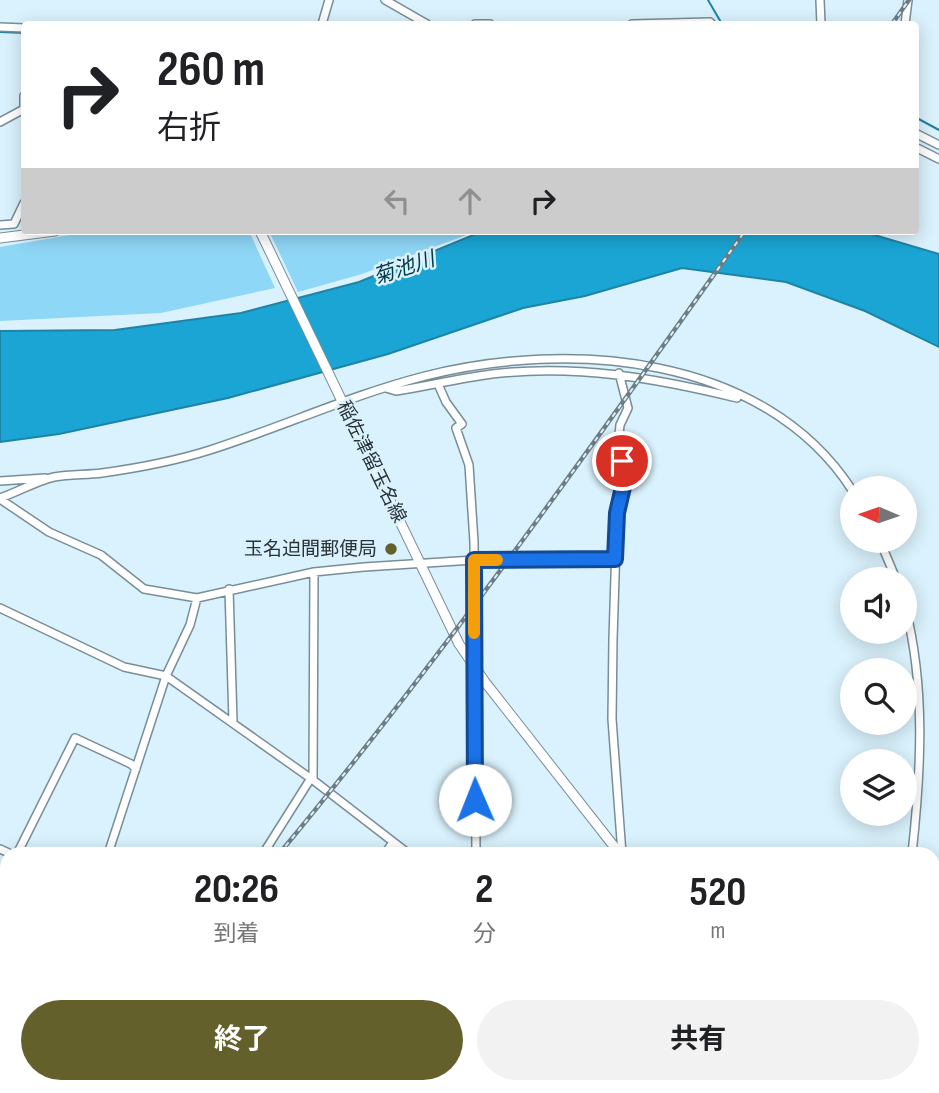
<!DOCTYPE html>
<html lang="ja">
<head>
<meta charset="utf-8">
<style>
	:root { --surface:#fff; --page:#f2f2f2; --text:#202124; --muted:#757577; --accent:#64602c }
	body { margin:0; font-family:"Sofia Sans Condensed","Noto Sans JP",sans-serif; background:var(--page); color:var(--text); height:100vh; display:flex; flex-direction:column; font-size:26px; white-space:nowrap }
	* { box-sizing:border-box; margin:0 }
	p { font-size:23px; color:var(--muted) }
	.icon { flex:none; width:38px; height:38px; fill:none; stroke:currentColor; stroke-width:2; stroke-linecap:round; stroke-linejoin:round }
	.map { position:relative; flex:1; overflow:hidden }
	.drawer { position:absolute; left:0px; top:847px; width:940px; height:247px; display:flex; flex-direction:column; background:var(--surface); border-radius:21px 21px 0 0; box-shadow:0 4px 18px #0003 }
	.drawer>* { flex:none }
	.banner { position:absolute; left:21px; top:21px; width:898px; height:214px; border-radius:7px; box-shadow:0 4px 18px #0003; background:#fff; color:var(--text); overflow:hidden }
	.needle { width:46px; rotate:272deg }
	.buttons { position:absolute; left:840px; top:476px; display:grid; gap:14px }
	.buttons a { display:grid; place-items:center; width:77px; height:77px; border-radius:50%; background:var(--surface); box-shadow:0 4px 18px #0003; font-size:35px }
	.pin { position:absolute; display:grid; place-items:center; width:60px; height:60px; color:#fff; margin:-30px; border:4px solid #fff; border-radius:50%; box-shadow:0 2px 7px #0007 }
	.me { position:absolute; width:77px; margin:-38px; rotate:359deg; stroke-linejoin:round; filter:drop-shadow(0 0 5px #0008) }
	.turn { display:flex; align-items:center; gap:24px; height:147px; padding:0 21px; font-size:32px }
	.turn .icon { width:91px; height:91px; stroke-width:2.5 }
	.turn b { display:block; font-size:49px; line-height:60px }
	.lanes { display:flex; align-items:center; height:66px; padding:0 21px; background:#0003; justify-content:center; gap:35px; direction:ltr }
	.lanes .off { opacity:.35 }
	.eta { display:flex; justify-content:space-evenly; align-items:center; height:119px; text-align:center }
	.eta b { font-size:42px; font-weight:700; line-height:49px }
	.cta { display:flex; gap:14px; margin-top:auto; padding:14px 21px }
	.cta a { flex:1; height:80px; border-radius:42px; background:var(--accent); color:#fff; font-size:28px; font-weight:700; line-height:80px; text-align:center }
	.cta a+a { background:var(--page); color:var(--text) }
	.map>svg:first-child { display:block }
</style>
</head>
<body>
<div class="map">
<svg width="939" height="1093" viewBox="0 0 939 1093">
	<rect width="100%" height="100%" fill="#daf2fd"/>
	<path fill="#8fd7f7" d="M 93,231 L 249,231 L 275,288 L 161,313 L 0,321 L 0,247 Z
		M 269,231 L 477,231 L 362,274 L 298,292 Z"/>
	<path fill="#1aa5d4" stroke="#1f83a5" stroke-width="2" d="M 483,231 L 861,231 L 939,254 L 939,347 L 865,311 L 786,282 L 682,268 L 585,296 L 523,308 L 388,354 L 228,398 L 59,434 L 0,442 L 0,331 L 115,330 L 241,313 L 359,282 Z"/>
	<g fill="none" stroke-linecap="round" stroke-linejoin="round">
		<path stroke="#1f83a5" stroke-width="2" d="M 708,0 L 722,24
			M 0,32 L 24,33
			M 915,117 L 939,130
			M 55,1087 L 69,1093"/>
		<defs>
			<path id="minor" d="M 385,0 L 427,24
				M 820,0 L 821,24
				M 322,24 L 329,0
				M 475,24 L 490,24
				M 632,24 L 710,22 L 712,24
				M 905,24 L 908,0
				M 0,27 L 24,28
				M 24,109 L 24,96
				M 0,122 L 24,109
				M 915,133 L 939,145
				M 915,147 L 939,159
				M 0,225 L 14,224 L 24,203
				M 619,373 L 628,408 L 620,425 L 618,444 L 623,487 L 617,513 L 613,639 L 612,719 L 622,854
				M 438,384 L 446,402 L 462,424 L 456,428 L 469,465 L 474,542 L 476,854
				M 386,388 L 396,391 C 428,386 460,378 492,374 C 576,364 655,378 737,398
				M 0,481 L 45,478
				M 0,498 C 18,492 36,481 54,477 C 70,474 86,475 102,473 C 138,468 175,461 210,450 C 282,427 351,395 425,376 C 568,340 763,353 852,490
				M 0,499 L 49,532 L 101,555 L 144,589 L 197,598 L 314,572 L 364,567 L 474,560 L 615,559
				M 880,541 L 896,579
				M 229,589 L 233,721
				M 905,606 C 926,688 921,771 912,854
				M 0,608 L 124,667 L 166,676 L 313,780 L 409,854
				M 313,780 L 314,572
				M 0,849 L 11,854
				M 17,854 L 75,738 L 131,764 L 136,769
				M 108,854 L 166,676 L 190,625 L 197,598
				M 263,854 L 311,778
				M 385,854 L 393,842
				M 0,936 L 7,922
				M 0,1072 L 7,1057
				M 393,1087 L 401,1093
				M 116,1093 L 120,1087
				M 234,1093 L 238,1087
				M 357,1093 L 361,1087
				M 514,1093 L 519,1087
				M 615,1093 L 616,1087
				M 864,1093 L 865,1087"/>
			<path id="major" d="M 260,231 L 459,644 L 485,682 L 620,854
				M 0,238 L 55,231
				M 0,1076 L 7,1080
				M 22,1087 L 34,1093
				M 731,1093 L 732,1087"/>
			<path id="highway" d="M 933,1067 L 939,1062
				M 844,1093 L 857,1087
				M 882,1093 L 893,1087
				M 895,1093 L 905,1087"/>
		</defs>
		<use href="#minor" stroke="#788d97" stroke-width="10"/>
		<use href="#major" stroke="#788d97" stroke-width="11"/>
		<use href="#highway" stroke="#788d97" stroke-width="12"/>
		<use href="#minor" stroke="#fff" stroke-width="7"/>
		<use href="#major" stroke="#fff" stroke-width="9"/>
		<use href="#highway" stroke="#fff" stroke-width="10"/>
		<defs>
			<path id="rail" d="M 892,24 L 909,0
				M 279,854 C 445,654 594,443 745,231
				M 63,1093 L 69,1087"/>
		</defs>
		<use href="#rail" stroke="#6e7d84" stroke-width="4.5"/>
		<use href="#rail" stroke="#daf2fd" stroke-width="2" stroke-dasharray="5" stroke-linecap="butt"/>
	</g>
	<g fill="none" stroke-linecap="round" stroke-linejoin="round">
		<defs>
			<path id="route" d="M 475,800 L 474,560 L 615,559 L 617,513 L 623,487 L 622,461"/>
		</defs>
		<use href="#route" stroke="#114b97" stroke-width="18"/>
		<use href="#route" stroke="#1a73e8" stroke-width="12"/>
		<path stroke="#f59e0b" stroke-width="12" d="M 474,633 L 474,560 L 497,560"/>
	</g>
	<circle fill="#64602c" stroke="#daf2fd" stroke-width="2.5" cx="391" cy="549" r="7"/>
	<g text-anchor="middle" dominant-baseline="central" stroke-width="5" stroke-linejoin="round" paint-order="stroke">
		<g font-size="19" fill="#2a3337" stroke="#daf2fd">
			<text transform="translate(371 462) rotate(64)">稲佐津留玉名線</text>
		</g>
		<g font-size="19" fill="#2a3337" stroke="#daf2fd" text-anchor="end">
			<text x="377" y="549">玉名迫間郵便局</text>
		</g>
		<g font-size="21" font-style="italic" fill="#013a4d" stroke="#daf2fd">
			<text transform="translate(404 268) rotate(-18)">菊池川</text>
		</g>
	</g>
</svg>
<div class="buttons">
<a><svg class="needle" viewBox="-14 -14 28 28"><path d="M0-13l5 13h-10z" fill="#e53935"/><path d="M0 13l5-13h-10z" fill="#757577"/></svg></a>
<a><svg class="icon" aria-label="sound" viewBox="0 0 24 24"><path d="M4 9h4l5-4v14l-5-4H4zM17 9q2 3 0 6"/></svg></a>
<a><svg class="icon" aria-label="search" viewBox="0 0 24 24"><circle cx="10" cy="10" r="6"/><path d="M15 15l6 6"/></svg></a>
<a><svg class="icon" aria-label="layers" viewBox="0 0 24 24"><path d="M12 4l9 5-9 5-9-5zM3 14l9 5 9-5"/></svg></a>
</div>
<div class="pin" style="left:622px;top:461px;background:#d93025"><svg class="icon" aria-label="arrive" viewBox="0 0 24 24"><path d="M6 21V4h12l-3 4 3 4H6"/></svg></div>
<svg class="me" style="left:475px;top:800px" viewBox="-20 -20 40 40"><circle r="19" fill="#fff"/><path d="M0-13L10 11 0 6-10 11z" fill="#1a73e8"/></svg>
<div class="banner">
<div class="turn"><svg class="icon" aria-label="right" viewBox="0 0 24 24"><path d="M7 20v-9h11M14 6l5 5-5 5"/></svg><div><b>260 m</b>右折</div></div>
<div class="lanes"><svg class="icon off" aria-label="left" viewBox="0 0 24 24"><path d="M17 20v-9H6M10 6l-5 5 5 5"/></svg><svg class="icon off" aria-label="ahead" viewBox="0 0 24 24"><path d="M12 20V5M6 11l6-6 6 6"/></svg><svg class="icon" aria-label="right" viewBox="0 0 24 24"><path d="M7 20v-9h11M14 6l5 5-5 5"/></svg></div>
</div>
<section class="drawer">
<div class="eta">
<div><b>20:26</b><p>到着</p></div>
<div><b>2</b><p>分</p></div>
<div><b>520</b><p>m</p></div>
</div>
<div class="cta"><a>終了</a><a>共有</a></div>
</section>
</div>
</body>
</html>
